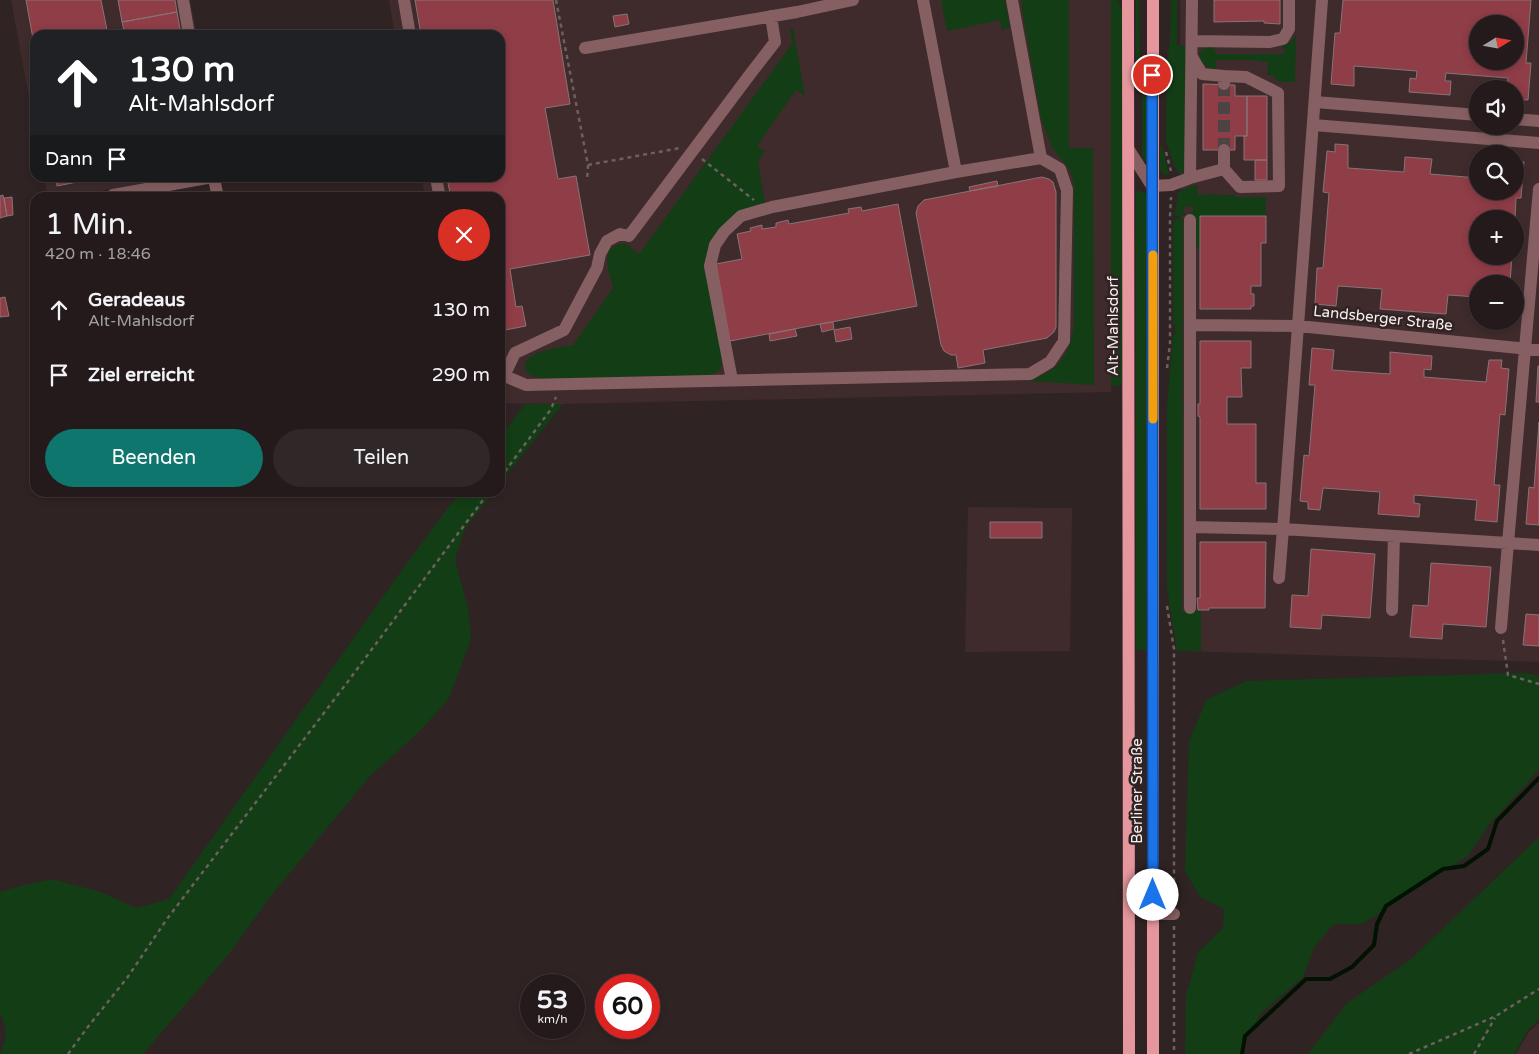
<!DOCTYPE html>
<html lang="de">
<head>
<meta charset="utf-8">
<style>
	:root { --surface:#241a1b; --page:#302728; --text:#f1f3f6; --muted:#a3a1a3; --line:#41383a; --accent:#0f766e }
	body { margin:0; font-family:"Varela Round",sans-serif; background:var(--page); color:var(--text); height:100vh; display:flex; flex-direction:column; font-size:19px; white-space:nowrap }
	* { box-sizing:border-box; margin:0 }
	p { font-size:16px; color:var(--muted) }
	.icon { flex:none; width:28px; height:28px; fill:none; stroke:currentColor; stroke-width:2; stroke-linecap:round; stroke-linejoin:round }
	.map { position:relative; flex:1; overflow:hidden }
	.details { position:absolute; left:30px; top:192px; width:475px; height:305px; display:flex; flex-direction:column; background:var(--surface); border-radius:15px; box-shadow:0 2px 8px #0003,0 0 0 1px var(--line) }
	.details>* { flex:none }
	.hud { position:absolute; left:30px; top:30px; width:475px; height:152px; border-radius:15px; box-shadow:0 2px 8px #0003,0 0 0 1px var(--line); background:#202124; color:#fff; overflow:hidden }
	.needle { width:32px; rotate:79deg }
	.controls { position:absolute; left:1469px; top:15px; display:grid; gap:10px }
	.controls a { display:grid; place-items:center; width:55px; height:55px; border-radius:50%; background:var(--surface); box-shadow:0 2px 8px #0003,0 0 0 1px var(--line); font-size:25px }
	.speed { position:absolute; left:520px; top:974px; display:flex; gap:10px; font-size:25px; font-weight:700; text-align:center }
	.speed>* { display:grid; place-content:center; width:65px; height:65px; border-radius:50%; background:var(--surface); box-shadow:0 2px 8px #0003,0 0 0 1px var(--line); line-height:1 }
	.speed small { font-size:12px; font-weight:400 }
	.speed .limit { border:8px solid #d22; background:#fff; color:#111 }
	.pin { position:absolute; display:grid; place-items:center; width:42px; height:42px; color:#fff; margin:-21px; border:2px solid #fff; border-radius:50%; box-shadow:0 1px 5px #0007 }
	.me { position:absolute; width:55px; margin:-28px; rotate:0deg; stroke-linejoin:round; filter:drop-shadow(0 0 4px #0008) }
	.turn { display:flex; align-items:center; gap:18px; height:105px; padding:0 15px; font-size:22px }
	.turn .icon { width:65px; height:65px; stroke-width:2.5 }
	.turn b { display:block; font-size:35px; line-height:42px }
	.then { display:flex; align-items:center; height:48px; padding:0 15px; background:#0003; gap:10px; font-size:19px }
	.round { display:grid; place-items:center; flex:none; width:52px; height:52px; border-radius:26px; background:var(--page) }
	.overview { display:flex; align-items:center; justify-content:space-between; height:85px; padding:0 15px }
	h1 { font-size:30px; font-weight:600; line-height:38px }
	.cta { display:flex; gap:10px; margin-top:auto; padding:10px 15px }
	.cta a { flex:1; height:58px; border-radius:30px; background:var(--accent); color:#fff; font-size:20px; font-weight:600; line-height:58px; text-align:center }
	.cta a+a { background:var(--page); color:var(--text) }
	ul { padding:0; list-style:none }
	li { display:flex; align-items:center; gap:15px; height:65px; padding:0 15px }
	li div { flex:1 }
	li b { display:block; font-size:19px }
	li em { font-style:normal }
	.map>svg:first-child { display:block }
</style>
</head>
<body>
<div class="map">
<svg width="1539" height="1054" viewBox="0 0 1539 1054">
	<rect width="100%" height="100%" fill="#302324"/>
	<path fill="#3f2b2c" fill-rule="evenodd" d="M 11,0 L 190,0 L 197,35 L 35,35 L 35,130 Z
		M 389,0 L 1111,0 L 1111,392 L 563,404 L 500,403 L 500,198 L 425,197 L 422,178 L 500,178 L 500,35 L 395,35 Z
		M 1180,0 L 1539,0 L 1539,662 L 1184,651 L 1176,586 L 1181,332 ZM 1478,24 L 1515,24 L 1515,61 L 1478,61 ZM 1478,89 L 1515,89 L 1515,126 L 1478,126 ZM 1478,154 L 1515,154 L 1515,191 L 1478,191 ZM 1478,219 L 1515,219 L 1515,256 L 1478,256 ZM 1478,284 L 1515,284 L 1515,321 L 1478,321 Z
		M 44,178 L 171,178 L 62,198 L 48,197 Z
		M 968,507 L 1072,508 L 1070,651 L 965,652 Z
		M 1539,1023 L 1539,1054 L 1516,1054 L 1529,1032 Z"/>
	<path fill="#133d15" d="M 941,0 L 1005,0 L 1010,27 L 1002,30 L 1000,20 L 947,31 Z
		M 1022,0 L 1069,0 L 1069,148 L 1093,148 L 1094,385 L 1028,381 C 1058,371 1069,357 1074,326 L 1074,184 L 1071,172 L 1052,147 L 1041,118 L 1022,9 Z
		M 1111,0 L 1118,0 L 1122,12 L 1122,385 L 1111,386 Z
		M 1136,0 L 1139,0 L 1140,64 L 1146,95 L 1146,159 L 1144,163 L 1142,155 L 1142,89 L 1136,66 Z
		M 1171,0 L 1177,0 L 1177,45 L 1186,46 L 1185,171 L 1179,174 L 1174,166 L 1166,140 L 1167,61 L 1170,42 Z
		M 793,28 L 805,96 L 796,90 L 757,146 L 765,151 L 758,162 L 765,203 L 710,246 L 722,364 C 720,371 718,373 710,375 C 673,376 636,377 598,378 C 580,378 559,381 540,378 C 534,377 527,375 525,368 C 522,351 562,347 573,345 L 613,288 C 609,269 598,246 625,243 L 639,254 L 792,44 L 790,29 Z
		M 1296,35 L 1295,82 L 1279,82 L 1272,75 L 1267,75 L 1268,62 L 1258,62 L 1258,60 L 1216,60 L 1216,71 C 1201,67 1190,50 1212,46 L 1217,54 L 1285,54 L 1282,46 L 1290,43 Z
		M 1160,146 L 1162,146 L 1169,175 L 1163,174 L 1160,171 Z
		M 1195,185 L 1197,185 L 1198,195 L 1217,194 L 1217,195 L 1235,195 L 1235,197 L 1266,197 L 1266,216 L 1200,216 L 1200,247 L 1194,248 L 1190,216 L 1190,212 L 1193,212 L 1193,206 L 1184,207 L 1183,212 L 1186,213 L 1186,216 L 1174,216 L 1179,191 Z
		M 1139,190 L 1146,194 L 1146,650 L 1136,650 L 1136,192 Z
		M 1183,218 L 1182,611 L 1201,610 L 1201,651 L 1177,651 L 1167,588 L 1167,407 L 1173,335 L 1175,335 L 1175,324 L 1173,324 L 1173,227 L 1174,219 Z
		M 525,404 L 563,404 L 500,483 L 500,438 Z
		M 459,493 L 493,493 L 466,527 L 455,559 L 468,609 L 471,640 L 448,700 L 417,734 L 370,776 L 270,897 L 229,954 L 143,1054 L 0,1054 C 6,1037 9,1032 0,1014 L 0,892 L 20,886 L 52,879 L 101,892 L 136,908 L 169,899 L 404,567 Z
		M 1526,673 L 1539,676 L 1539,770 L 1490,823 L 1468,856 L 1362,924 L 1334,924 L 1315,946 L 1303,977 L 1261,1013 L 1246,1040 L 1241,1054 L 1185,1054 L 1186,996 L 1198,953 L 1223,928 L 1224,909 L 1200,897 L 1185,871 L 1189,741 L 1207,699 L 1247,681 Z
		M 1539,837 L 1539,1019 L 1528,1030 L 1514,1054 L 1308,1054 L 1346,1004 L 1411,959 Z"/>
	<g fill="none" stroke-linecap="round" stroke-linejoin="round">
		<path stroke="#021202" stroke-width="4" d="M 1242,1054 L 1245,1036 L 1306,979 L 1330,979 L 1352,967 L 1374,945 L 1377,924 L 1386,906 L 1443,869 L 1464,866 L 1488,849 L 1497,821 L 1539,778"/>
	</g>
	<path fill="#8f3d47" stroke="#857576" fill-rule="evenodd" d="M 26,0 L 101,0 L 108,35 L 35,35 L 35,50 Z
		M 118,0 L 175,0 L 177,12 L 122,22 Z
		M 415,0 L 553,0 L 570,104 L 545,108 L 558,179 L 576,176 L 590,255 L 510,269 L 516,307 L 522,306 L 526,326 L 500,331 L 500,198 L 451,198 L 447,178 L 500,178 L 500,35 L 421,35 Z
		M 1214,0 L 1280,0 L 1280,24 L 1264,23 L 1264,21 L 1214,22 Z
		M 1343,0 L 1531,0 L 1526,63 L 1531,63 L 1528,100 L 1515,99 L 1515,89 L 1507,89 L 1508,78 L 1446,73 L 1445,81 L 1451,81 L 1450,95 L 1409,92 L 1410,78 L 1416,79 L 1417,71 L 1354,66 L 1354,86 L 1331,84 L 1335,33 L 1340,33 ZM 1478,24 L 1515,24 L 1515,61 L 1478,61 Z
		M 177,12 L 181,35 L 125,35 L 122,22 Z
		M 627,14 L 629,24 L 615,27 L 613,16 Z
		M 1203,84 L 1235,85 L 1235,96 L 1247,96 L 1247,136 L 1235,136 L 1235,150 L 1203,150 Z
		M 1247,96 L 1267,96 L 1267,160 L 1244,160 L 1244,136 L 1247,136 Z
		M 1335,144 L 1348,145 L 1348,168 L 1404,172 L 1405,157 L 1432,159 L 1430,174 L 1478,178 L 1478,191 L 1515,191 L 1515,161 L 1524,162 L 1521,198 L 1516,198 L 1515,219 L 1478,219 L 1478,256 L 1512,256 L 1510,283 L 1515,284 L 1478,284 L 1478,297 L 1448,295 L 1446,314 L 1380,309 L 1382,289 L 1338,286 L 1336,306 L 1315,304 L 1317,268 L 1323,268 L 1329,193 L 1323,192 L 1327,151 L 1335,152 Z
		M 1255,160 L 1267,160 L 1267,180 L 1255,180 Z
		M 1042,177 L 1049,179 L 1053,182 L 1056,192 L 1056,327 L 1054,332 L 1047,338 L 983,350 L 985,363 L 958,368 L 956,355 L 951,355 L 944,351 L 941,345 L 916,213 L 918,206 L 924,200 Z
		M 56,178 L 92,178 L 92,179 L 57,186 Z
		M 997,181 L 998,186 L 970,191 L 969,187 Z
		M 199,192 L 200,198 L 178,198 L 178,196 Z
		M 3,195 L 7,216 L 0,218 L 0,196 Z
		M 12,197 L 13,215 L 7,216 L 4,198 Z
		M 898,204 L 917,306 L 730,341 L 716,264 L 742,259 L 737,234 L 751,231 L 750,228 L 762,225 L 762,229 L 776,227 L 776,223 L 788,220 L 789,224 L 849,213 L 848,209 L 861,207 L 862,211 Z
		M 1200,216 L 1266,216 L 1266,243 L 1261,243 L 1261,286 L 1251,286 L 1251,294 L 1254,294 L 1254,306 L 1251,306 L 1251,309 L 1200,309 Z
		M 5,297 L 9,316 L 0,317 L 0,298 Z
		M 833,322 L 834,329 L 822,332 L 820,324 Z
		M 850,327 L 852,339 L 836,342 L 834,330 Z
		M 795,329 L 797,336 L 770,341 L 769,334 Z
		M 1200,341 L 1251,341 L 1251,368 L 1241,368 L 1242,397 L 1227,397 L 1227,424 L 1256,424 L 1256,483 L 1266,483 L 1266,509 L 1200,509 L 1200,417 L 1198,416 L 1198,404 L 1200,404 Z
		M 1312,348 L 1334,350 L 1332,370 L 1390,374 L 1390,352 L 1432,356 L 1431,370 L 1424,369 L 1424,377 L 1486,382 L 1489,360 L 1502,360 L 1501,368 L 1509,369 L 1505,415 L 1500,414 L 1494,485 L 1500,485 L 1497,522 L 1475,520 L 1477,500 L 1414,495 L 1414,503 L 1420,504 L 1419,517 L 1378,514 L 1380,492 L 1323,488 L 1320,510 L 1308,509 L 1308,502 L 1300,501 L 1304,455 L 1309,456 L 1315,385 L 1309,385 Z
		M 1538,366 L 1539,366 L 1539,402 L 1536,402 Z
		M 1539,422 L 1539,525 L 1526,524 L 1529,487 L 1534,488 Z
		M 990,522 L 1042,522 L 1042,538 L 990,538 Z
		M 1200,542 L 1266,542 L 1265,608 L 1209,608 L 1209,610 L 1198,610 L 1197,598 L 1200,598 Z
		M 1311,549 L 1375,554 L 1370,618 L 1322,615 L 1321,629 L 1290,627 L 1292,595 L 1308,596 Z
		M 1431,563 L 1491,567 L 1486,627 L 1443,624 L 1442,639 L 1410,637 L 1413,605 L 1428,606 Z
		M 1526,614 L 1539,615 L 1539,646 L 1523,645 Z"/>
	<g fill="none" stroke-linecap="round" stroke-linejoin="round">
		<path stroke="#4e4242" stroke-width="12" stroke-dasharray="12 6" stroke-linecap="butt" d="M 1224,150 L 1224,84"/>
		<path stroke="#6c6061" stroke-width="2.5" stroke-dasharray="4 4" stroke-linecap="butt" d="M 556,0 L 588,165 L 587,181
			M 1166,152 L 1171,171
			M 702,159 L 754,200
			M 588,165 L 680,148
			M 1167,368 L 1170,344 L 1170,216 L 1171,197
			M 500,478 L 551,409 L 556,397
			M 1167,606 L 1174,649 L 1174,903
			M 1503,640 L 1508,675 L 1539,684
			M 1174,926 L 1174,1054
			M 68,1054 L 87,1028 L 127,978 L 167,919 L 346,684 L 489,492
			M 1409,1054 L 1496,1016 L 1539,989
			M 1474,1054 L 1495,1018"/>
		<path stroke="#865f62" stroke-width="12" d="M 183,0 L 189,35
			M 404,0 L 410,35
			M 923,0 L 956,172
			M 1322,0 L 1283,529 L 1508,543 L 1539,189
			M 1192,41 L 1270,42 L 1283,39 L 1289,29 L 1289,0
			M 585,48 L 797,12 L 853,0
			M 1192,57 L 1202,74 L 1224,76 L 1224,84
			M 1315,102 L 1478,115
			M 1515,119 L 1539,121
			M 1313,125 L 1539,143
			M 1129,150 L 1152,186 L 1171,185 L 1190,178 L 1192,0
			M 1224,169 L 1240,187 L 1279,186 L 1278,93 L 1246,77 L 1224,76
			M 214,178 L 218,198
			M 436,178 L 440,198
			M 1190,178 L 1224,169 L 1224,150
			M 112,198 L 113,195 L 207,178
			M 1191,325 L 1298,326 L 1539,350
			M 500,374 L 526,385 L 1030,374 L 1050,362 L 1064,341 L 1067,190 L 1060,169 L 1041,158 L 1012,0
			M 504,376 L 515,353 L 564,330 L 597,268 L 600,254 L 607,241 L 620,234 L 629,236 L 751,73 L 775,42 L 771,16
			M 732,380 L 710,266 L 715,245 L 724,232 L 741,216 L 772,207 L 956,172 L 1041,158
			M 1190,527 L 1283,529 L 1279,578
			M 1190,608 L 1190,220
			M 1392,610 L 1394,536
			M 1501,628 L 1508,543 L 1539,545
			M 1153,914 L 1174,914"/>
		<path stroke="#e5979d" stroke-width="12" d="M 1128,0 L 1129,1054
			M 1153,0 L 1153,1054"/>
	</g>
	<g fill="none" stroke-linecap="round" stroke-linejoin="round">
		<defs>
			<path id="route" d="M 1152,75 L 1153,895"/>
		</defs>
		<use href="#route" stroke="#114b97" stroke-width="12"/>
		<use href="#route" stroke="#1a73e8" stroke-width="9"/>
		<path stroke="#f59e0b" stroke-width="9" d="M 1153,255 L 1153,419"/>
	</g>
	<g text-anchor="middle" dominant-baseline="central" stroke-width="5" stroke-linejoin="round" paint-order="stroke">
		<g font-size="15" fill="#f8efef" stroke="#302324">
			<text transform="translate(1383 318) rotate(6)">Landsberger Straße</text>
			<text transform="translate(1113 326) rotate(-90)">Alt-Mahlsdorf</text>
			<text transform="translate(1137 791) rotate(-90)">Berliner Straße</text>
		</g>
	</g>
</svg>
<div class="controls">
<a><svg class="needle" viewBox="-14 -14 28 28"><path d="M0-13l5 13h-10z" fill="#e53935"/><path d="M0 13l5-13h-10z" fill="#a3a1a3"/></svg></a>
<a><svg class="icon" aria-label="sound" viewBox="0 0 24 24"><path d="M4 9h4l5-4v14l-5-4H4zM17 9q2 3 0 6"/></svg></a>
<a><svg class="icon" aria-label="search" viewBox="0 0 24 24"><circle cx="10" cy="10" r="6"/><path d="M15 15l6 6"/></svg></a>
<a>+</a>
<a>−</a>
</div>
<div class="speed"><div>53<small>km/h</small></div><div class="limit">60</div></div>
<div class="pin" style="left:1152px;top:75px;background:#d93025"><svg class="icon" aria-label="arrive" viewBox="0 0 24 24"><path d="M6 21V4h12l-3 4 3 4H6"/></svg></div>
<svg class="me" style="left:1153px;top:895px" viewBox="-20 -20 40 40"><circle r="19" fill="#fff"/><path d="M0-13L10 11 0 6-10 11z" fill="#1a73e8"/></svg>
<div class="hud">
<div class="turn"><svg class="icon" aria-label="ahead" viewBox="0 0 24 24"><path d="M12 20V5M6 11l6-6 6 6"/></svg><div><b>130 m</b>Alt-Mahlsdorf</div></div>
<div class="then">Dann<svg class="icon" aria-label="arrive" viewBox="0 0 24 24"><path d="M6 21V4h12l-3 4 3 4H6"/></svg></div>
</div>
<section class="details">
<div class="overview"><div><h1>1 Min.</h1><p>420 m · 18:46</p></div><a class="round" style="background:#d93025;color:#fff"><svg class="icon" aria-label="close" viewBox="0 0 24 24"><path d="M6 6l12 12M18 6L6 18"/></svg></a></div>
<ul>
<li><svg class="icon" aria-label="ahead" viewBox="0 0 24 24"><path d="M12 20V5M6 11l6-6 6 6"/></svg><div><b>Geradeaus</b><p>Alt-Mahlsdorf</p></div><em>130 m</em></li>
<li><svg class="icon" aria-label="arrive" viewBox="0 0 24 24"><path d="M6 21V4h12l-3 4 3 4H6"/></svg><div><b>Ziel erreicht</b></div><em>290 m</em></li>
</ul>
<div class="cta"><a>Beenden</a><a>Teilen</a></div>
</section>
</div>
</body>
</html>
